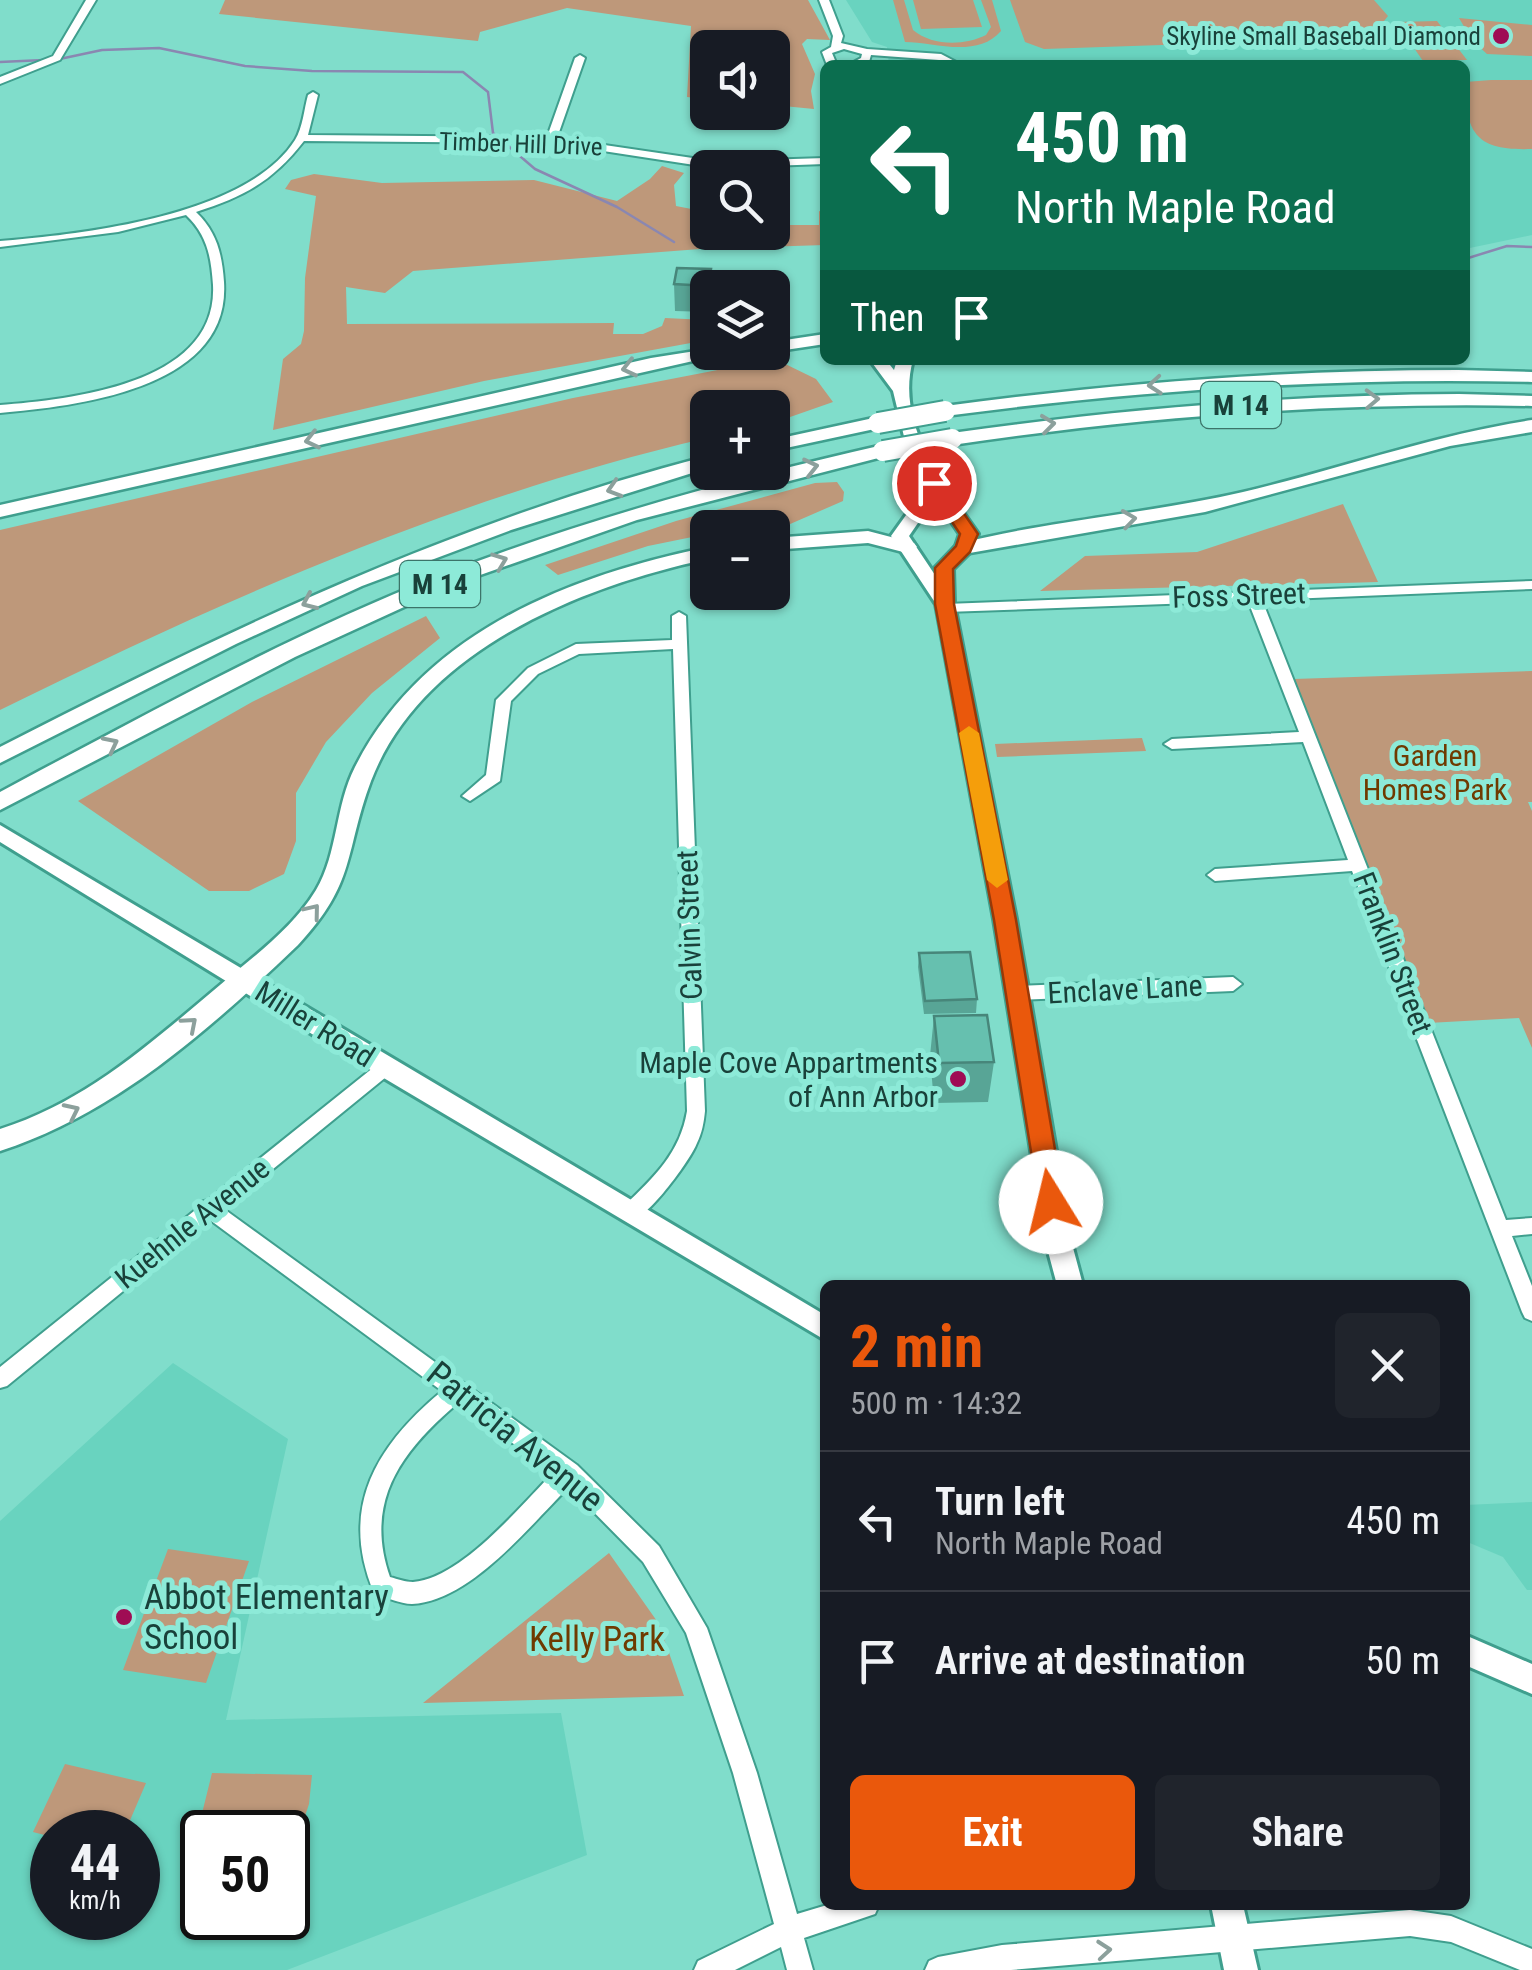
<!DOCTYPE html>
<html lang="en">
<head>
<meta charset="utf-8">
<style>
	:root { --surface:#171b24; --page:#20242c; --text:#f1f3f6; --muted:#9ea1a6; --line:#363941; --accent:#ea580c }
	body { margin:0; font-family:"Roboto Condensed",sans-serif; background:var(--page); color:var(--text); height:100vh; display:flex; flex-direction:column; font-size:38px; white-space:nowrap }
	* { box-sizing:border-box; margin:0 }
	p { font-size:32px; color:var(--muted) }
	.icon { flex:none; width:55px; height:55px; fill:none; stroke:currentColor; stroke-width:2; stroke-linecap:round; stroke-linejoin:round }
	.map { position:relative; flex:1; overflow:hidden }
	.sheet { position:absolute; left:820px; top:1280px; width:650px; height:630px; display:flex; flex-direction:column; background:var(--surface); border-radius:15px; box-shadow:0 2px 8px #0004 }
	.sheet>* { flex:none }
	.banner { position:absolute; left:820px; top:60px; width:650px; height:305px; border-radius:15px; box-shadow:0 2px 8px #0004; background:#0b6e4f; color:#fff; overflow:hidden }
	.buttons { position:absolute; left:690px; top:30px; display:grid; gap:20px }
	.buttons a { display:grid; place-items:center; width:100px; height:100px; border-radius:15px; background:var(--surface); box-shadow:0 2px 8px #0004; font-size:50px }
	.speed { position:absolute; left:30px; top:1810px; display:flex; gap:20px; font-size:50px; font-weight:700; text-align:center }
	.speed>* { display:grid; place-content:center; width:130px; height:130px; border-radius:50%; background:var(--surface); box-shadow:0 2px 8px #0004; line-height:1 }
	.speed small { font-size:25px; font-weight:400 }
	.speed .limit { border:5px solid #111; border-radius:15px; background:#fff; color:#111 }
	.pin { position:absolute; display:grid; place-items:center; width:85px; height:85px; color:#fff; margin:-42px; border:5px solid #fff; border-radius:50%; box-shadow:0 2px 10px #0007 }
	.me { position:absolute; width:110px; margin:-55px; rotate:351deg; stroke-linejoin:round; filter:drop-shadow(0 0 8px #0008) }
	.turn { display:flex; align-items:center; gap:35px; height:210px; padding:0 30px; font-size:45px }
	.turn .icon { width:130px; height:130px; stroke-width:2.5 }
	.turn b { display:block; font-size:70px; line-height:85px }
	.then { display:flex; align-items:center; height:95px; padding:0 30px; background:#0003; gap:20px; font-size:38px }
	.round { display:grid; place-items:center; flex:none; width:105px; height:105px; border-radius:15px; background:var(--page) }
	.headline { display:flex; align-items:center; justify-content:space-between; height:170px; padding:0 30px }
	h1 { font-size:60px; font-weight:700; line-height:75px; color:var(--accent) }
	.cta { display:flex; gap:20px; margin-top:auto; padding:20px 30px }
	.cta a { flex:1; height:115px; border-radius:15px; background:var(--accent); color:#fff; font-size:40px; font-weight:700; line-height:115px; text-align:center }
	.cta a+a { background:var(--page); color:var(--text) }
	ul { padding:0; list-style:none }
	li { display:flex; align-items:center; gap:30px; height:140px; padding:0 30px; border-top:2px solid var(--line) }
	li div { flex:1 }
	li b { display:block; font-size:38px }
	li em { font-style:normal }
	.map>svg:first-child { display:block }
</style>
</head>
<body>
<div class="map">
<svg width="1532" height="1970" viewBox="0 0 1532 1970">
	<rect width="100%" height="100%" fill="#80ddcb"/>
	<path fill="#69d3bf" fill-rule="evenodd" d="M 846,0 L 1532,0 L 1532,235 L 1465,249 L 1465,65 L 889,65 L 887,47 L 872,42 Z
		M 173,1363 L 288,1439 L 226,1720 L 561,1713 L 587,1855 L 287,1970 L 0,1970 L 0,1521 ZM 52,1832 L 138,1832 L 138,1918 L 52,1918 ZM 202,1832 L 288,1832 L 288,1918 L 202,1918 Z
		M 1532,1502 L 1532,1590 L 1527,1590 L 1503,1557 L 1465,1541 L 1465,1505 Z"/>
	<path fill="#be987a" d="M 225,0 L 808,0 L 830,40 L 807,39 L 802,44 L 815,74 L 811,91 L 814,109 L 773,105 L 772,48 L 708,48 L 707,99 L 687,97 L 691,26 L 567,8 L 480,32 L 478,41 L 219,14 Z
		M 893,0 L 904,0 L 913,30 C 932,46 964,46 986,35 L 991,27 L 981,0 L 992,0 L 1001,31 C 977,59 933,42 905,42 Z
		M 913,0 L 973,0 L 982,27 L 921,29 Z
		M 1010,0 L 1374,0 L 1388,16 L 1384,21 L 1394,37 L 1044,49 L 1025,42 Z
		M 1459,18 L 1532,25 L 1532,56 L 1487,54 L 1472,40 Z
		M 1437,21 L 1467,60 L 1423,61 L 1396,22 Z
		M 1491,80 L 1532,80 L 1532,149 C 1478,151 1465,135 1465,82 Z
		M 662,166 L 684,173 L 674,185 L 676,206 L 707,212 L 708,232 L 772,232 L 773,225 L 819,225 L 819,211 L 825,213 L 825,245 L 700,249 L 413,271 L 385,293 L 346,287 L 347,324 L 614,323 L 613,334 L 643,334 L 662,326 L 665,318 L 707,320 L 707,340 L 484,381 L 273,430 L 283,359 L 301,344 L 304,331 L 305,278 L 316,196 L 285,189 L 291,180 L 314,174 L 382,183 L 534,180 L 617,201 L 650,179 Z
		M 775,359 L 816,379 L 833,402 L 773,423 L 772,408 L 708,408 L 707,438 C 458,496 229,597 0,710 L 0,530 L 573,398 Z
		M 837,482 L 844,492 L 843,501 L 781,528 L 708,528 L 707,534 L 648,546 L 558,575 L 545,565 L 676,521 L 815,483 Z
		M 1343,504 L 1378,582 L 1040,591 L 1085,556 L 1197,552 Z
		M 426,616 L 440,638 L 372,693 L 326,742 L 296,793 L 296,841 L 284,874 L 249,891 L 209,891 L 78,801 L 252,702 Z
		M 1532,671 L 1532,802 L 1528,802 L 1532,811 L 1532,1048 L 1519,1018 L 1428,1023 L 1294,679 Z
		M 1142,738 L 1146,751 L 997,757 L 995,744 Z
		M 168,1549 L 249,1561 L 206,1683 L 123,1670 Z
		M 609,1553 L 659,1624 L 684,1696 L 423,1703 Z
		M 65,1764 L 146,1783 L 125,1832 L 52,1832 L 52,1837 L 33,1832 Z
		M 212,1773 L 312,1775 L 309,1804 L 292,1855 L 288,1859 L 288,1832 L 202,1832 L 202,1879 L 186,1878 Z"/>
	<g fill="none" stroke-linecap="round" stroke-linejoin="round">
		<path stroke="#8a87b1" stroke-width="2.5" d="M 55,60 L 102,50 L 159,48 L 245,66 L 312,71 L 463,72 L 488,92 L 493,133 L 535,169 L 617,207 L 674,242
			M 0,62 L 44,60
			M 1465,259 L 1507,246 L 1532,247"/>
		<defs>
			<path id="minor" d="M 86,0 L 96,0 L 60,60 L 0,84 L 0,77 L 53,56 Z
				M 819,0 L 829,0 L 843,36 L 841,43 L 867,49 L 941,54 L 962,65 L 949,65 L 939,60 L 871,55 L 869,62 L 848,65 L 861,58 L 862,54 L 844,49 L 832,53 L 837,65 L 827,65 L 822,52 L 831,47 L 833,36 Z
				M 580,55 L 585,58 L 557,138 L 740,165 L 761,160 L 825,158 L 825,164 L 714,168 L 551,143 L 304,141 C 273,181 244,197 196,212 C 217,232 222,254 224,282 C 231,389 78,406 0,413 L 0,405 C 72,399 218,384 213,285 C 211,256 207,235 186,215 L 118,232 L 0,247 L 0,241 C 83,234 247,216 295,140 C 303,127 304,109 308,95 L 313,92 L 318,95 L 308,135 L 547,137 L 575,58 Z
				M 1532,581 L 1532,589 L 1262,600 L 1506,1220 L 1532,1218 L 1532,1234 L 1512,1236 L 1532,1286 L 1532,1321 L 1525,1318 L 1522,1312 L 1352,871 L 1215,881 L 1207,875 L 1215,869 L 1348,860 L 1303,742 L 1172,749 L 1164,744 L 1172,739 L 1299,732 L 1248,601 L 946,612 L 939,608 L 946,604 Z
				M 679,612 L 686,616 L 705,1111 C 704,1122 702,1133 697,1143 C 691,1159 649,1217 633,1219 C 630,1219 628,1217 625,1217 L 622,1211 L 625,1205 C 654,1177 680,1153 687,1111 L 673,649 L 579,654 L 538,674 L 511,701 L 500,781 L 470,801 L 462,796 L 486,775 L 496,700 L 528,668 L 576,644 L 672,640 L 672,616 Z
				M 1233,977 L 1242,984 L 1233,991 L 1017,1000 L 1011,998 L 1008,993 L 1011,988 L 1017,986 Z
				M 385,1061 L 391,1063 L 394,1068 L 391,1073 L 224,1209 L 577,1465 L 659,1546 L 707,1628 L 757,1773 L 797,1914 L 827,1905 L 879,1905 L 875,1914 L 804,1938 L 813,1970 L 787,1970 L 781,1947 L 735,1970 L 694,1970 L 698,1961 L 774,1924 L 733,1773 L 686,1633 L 643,1562 L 569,1487 C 530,1525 471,1601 412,1604 C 400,1604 385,1597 374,1593 C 338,1507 377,1445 442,1391 L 210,1220 L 7,1386 L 0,1388 L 0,1367 L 199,1207 L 201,1202 L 208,1200 L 379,1063 ZM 458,1403 L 553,1473 C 520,1506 462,1578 413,1582 C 405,1582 398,1579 390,1577 C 363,1500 403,1450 458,1403 Z
				M 1410,1910 L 1451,1916 L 1532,1949 L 1532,1970 L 1520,1970 L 1451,1942 L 1410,1936 L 1011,1970 L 925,1970 L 929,1961 L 938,1957 L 1002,1945 Z"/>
			<path id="major" d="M 870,360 L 886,360 L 894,370 L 897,360 L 913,360 C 895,424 944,485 978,534 L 970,552 L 953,569 L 954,604 L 1016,919 L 1072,1244 L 1083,1285 L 1057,1285 L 1046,1244 L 994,919 L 936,604 L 891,536 L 914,504 L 915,482 L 893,391 ZM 933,494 L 960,534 L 956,546 L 935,568 L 935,575 L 909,536 L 931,504 Z
				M 0,825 L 825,1315 L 825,1340 L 377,1074 L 0,842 Z
				M 1465,1635 L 1532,1664 L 1532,1694 L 1465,1665 Z
				M 1211,1905 L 1243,1905 L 1258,1970 L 1224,1970 Z"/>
			<path id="highway" d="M 825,334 L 825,344 L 772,352 L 772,342 Z
				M 708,349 L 708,352 L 733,352 L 0,517 L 0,505 L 651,358 Z
				M 1458,370 L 1532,372 L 1532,382 C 1335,377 1140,390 945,416 L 936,411 L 945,406 C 1116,383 1286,370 1458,370 Z
				M 1459,394 L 1532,396 L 1532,406 C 1337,402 1145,416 952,445 L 943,439 L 952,433 C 1121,409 1289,395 1459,394 Z
				M 878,417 L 884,419 L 884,427 L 772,451 L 772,440 Z
				M 1532,420 L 1532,432 L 1450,446 L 1205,512 L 964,554 L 954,548 L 957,544 C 1051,520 1148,514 1243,492 C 1340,469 1433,435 1532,420 Z
				M 883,445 L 890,447 L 890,455 L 637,520 L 452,585 L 295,657 L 0,810 L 0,792 L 39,771 C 171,701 303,629 441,575 C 586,519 733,479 883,445 Z
				M 708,456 L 708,468 L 511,530 L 362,586 L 236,644 L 0,763 L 0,747 C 230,629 456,521 708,456 Z
				M 868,531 L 914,543 L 917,547 L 907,553 L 868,543 L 772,550 L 772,538 Z
				M 708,547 L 708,559 C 582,586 421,650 371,781 C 344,853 357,882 298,945 C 211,1028 117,1113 0,1151 L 0,1129 C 86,1102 152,1042 220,985 C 254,956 293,928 316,890 C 338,853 335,806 355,767 C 423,633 568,576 708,547 Z"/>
		</defs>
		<use href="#minor" stroke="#3f9f8e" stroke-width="4"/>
		<use href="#major" stroke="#3f9f8e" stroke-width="6"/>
		<use href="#highway" stroke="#3f9f8e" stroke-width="5"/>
		<use href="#minor" fill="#fff" fill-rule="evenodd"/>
		<use href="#major" fill="#fff" fill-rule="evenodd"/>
		<use href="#highway" fill="#fff" fill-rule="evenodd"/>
		<defs>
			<path id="highway-bridge" d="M 878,423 L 945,411
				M 883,451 L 952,439"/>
		</defs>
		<use href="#highway-bridge" stroke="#3f9f8e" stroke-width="24" stroke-linecap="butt"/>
		<use href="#highway-bridge" stroke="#fff" stroke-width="20"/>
	</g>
	<path fill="#58a596" d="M 711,269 L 712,288 L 708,288 L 708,312 L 675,311 L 674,284 Z
		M 919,953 L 977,999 L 976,1013 L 924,1014 L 918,967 Z
		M 934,1016 L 994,1062 L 988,1102 L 934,1103 L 930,1056 Z"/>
	<path fill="#66c0af" stroke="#47867a" stroke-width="2.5" d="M 677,268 L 711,269 L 708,286 L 674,284 Z
		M 970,952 L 977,999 L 925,1001 L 919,953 Z
		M 987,1015 L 994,1062 L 939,1063 L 934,1016 Z"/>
	<defs><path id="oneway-chevron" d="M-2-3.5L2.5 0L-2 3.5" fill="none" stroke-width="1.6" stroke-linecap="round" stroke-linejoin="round" transform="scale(2.5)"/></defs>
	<g stroke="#8ca09c">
		<use href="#oneway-chevron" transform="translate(629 368) rotate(167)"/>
		<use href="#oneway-chevron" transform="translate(1155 385) rotate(175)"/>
		<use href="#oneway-chevron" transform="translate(1372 399) rotate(-2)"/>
		<use href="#oneway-chevron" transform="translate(1048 424) rotate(-7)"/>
		<use href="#oneway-chevron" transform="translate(312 440) rotate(167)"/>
		<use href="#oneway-chevron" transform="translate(811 467) rotate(-13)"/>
		<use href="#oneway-chevron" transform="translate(614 489) rotate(163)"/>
		<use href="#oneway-chevron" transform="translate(1129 519) rotate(-8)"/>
		<use href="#oneway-chevron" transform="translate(500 561) rotate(-21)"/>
		<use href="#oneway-chevron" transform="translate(309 602) rotate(156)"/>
		<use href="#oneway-chevron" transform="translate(111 744) rotate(-27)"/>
		<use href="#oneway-chevron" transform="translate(313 911) rotate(-51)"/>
		<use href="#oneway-chevron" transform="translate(190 1024) rotate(-41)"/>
		<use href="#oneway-chevron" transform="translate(72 1111) rotate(-26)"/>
		<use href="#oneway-chevron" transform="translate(1104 1950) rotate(-5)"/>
	</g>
	<path fill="#ea580c" stroke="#983908" stroke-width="2.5" d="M 934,478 L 941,480 L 978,534 L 970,552 L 953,569 L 954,604 L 1016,920 L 1064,1202 L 1060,1209 L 1051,1212 L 1042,1209 L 1039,1202 L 994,920 L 935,604 L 935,568 L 956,546 L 960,534 L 926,483 Z"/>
	<path fill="#f59e0b" d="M 969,726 L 979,733 L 1008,880 L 997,888 L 987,880 L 959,733 Z"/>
	<g fill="#9f0c54" stroke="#8dead8" stroke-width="4">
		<circle cx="1501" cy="36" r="10"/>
		<circle cx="958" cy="1079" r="10"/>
		<circle cx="124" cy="1617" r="10"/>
	</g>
	<g text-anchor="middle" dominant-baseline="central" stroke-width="10" stroke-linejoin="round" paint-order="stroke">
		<g font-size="25" fill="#19413a" stroke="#8dead8" text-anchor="end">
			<text x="1481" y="36">Skyline Small Baseball Diamond</text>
		</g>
		<g font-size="25" fill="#19413a" stroke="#8dead8">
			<text transform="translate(521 144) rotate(2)">Timber Hill Drive</text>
		</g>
		<g fill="#8dead8" stroke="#3c7469" stroke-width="2.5">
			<rect x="1201" y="382" width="80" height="46" rx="8"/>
			<rect x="400" y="561" width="80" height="46" rx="8"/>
		</g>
		<g font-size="28" font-weight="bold" fill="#19413a">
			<text x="1241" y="405">M 14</text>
			<text x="440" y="584">M 14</text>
		</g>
		<g font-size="30" fill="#19413a" stroke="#8dead8">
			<text transform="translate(1239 595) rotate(-2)">Foss Street</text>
			<text transform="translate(689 925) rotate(-92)">Calvin Street</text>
			<text transform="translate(1393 953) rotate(69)">Franklin Street</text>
			<text transform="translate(1125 989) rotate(-3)">Enclave Lane</text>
			<text transform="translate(315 1024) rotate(32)">Miller Road</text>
			<text transform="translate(192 1223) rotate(-39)">Kuehnle Avenue</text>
		</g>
		<g font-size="30" fill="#6f3a00" stroke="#8dead8">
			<text x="1435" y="755">Garden<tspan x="1435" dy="34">Homes Park</tspan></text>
		</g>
		<g font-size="30" fill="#19413a" stroke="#8dead8" text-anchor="end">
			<text x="938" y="1062">Maple Cove Appartments<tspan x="938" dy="34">of Ann Arbor</tspan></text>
		</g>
		<g font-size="35" fill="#19413a" stroke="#8dead8">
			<text transform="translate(515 1437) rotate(39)">Patricia Avenue</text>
		</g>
		<g font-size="35" fill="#19413a" stroke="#8dead8" text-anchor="start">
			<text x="144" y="1597">Abbot Elementary<tspan x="144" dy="40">School</tspan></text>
		</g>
		<g font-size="35" fill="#6f3a00" stroke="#8dead8">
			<text x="597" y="1639">Kelly Park</text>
		</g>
	</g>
</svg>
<div class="buttons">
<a><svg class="icon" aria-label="sound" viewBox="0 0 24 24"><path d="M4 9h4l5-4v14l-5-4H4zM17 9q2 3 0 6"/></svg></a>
<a><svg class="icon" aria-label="search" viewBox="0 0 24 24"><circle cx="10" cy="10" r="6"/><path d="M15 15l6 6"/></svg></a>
<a><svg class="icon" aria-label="layers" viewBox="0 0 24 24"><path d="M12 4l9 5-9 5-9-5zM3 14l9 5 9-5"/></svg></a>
<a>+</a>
<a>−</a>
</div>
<div class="speed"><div>44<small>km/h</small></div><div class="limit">50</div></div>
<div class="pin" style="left:934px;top:483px;background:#d93025"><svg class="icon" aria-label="arrive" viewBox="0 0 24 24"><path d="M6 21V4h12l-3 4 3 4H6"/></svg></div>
<svg class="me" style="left:1051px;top:1202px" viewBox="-20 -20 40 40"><circle r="19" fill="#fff"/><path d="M0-13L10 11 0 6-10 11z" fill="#ea580c"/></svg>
<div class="banner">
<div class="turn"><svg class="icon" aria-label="left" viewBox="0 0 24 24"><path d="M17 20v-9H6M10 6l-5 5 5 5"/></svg><div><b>450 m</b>North Maple Road</div></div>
<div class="then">Then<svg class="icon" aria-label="arrive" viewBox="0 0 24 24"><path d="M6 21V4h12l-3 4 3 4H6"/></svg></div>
</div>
<section class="sheet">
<div class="headline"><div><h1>2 min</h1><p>500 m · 14:32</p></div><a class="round"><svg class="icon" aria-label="close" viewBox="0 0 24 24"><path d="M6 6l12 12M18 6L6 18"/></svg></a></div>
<ul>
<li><svg class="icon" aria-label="left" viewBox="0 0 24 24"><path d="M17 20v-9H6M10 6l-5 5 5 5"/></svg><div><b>Turn left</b><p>North Maple Road</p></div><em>450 m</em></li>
<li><svg class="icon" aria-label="arrive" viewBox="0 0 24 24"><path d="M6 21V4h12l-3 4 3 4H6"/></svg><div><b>Arrive at destination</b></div><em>50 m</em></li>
</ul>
<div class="cta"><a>Exit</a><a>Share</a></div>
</section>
</div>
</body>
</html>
